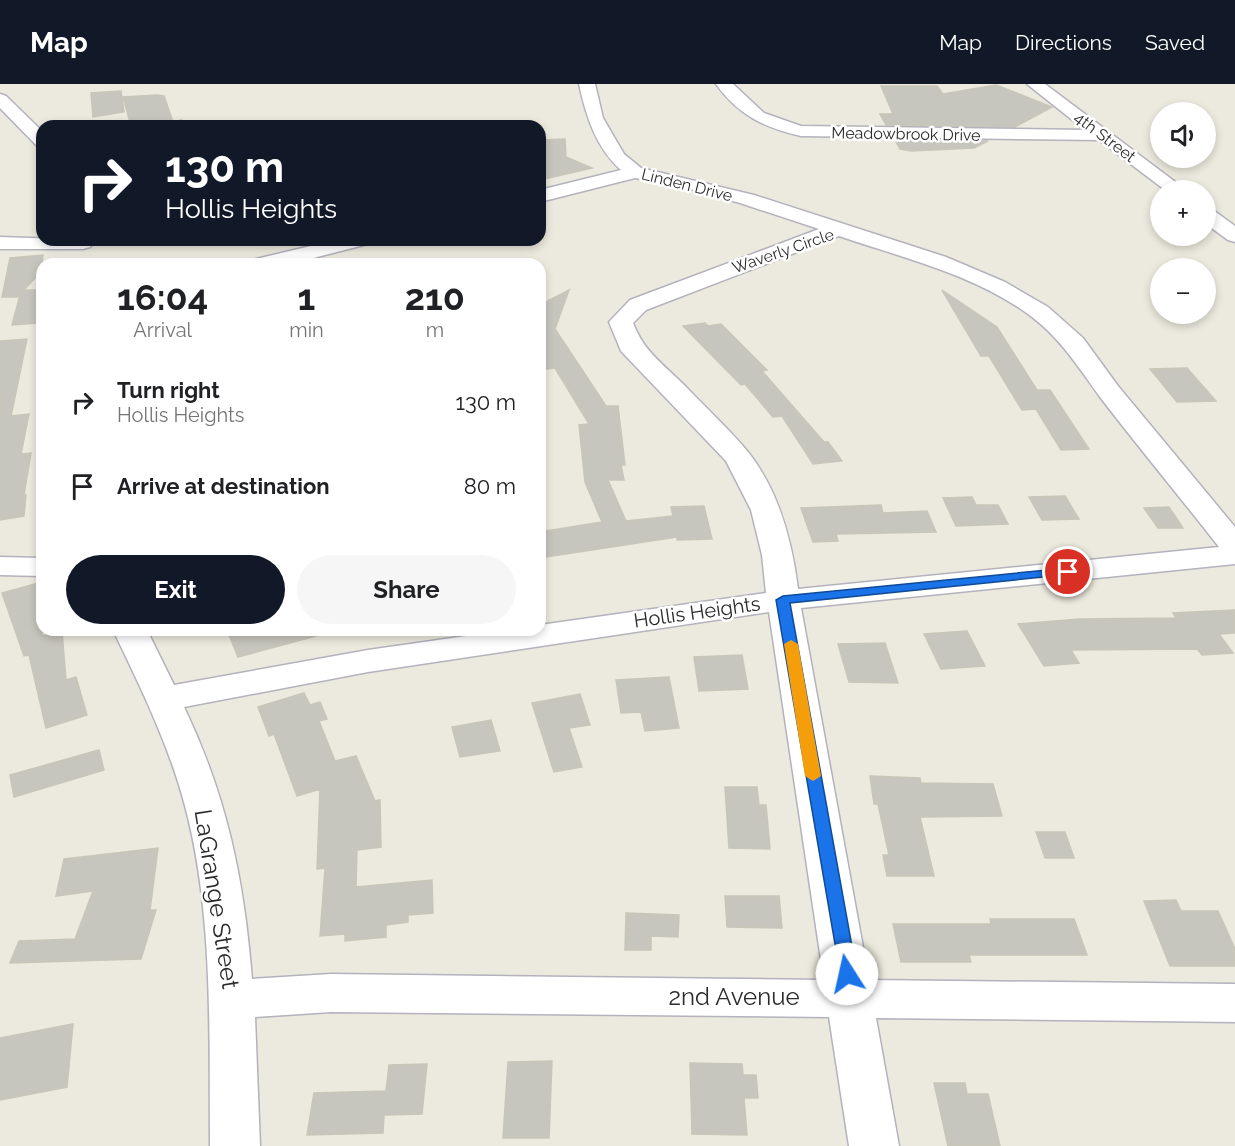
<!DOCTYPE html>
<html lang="en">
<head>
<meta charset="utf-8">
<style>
	:root { --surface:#fff; --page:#f6f6f6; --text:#202124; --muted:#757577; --accent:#111827 }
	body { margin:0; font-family:Raleway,sans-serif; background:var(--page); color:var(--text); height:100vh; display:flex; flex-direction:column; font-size:22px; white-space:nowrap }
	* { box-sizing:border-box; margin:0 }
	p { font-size:20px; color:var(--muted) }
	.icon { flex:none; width:33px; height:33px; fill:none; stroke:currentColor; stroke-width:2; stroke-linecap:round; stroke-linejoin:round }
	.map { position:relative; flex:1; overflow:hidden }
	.side { position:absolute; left:36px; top:174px; width:510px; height:378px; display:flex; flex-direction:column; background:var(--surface); border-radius:18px; box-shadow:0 3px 9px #0003 }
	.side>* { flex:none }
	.top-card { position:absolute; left:36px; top:36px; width:510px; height:126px; border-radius:18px; box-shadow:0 3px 9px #0003; background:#111827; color:#fff; overflow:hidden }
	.tools { position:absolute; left:1150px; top:18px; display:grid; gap:12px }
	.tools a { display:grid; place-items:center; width:66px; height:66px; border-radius:50%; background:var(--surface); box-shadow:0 3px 9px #0003; font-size:30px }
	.pin { position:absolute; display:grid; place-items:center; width:51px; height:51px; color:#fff; margin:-26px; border:3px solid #fff; border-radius:50%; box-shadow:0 2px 6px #0007 }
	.me { position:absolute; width:66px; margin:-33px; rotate:350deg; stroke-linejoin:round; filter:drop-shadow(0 0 4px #0008) }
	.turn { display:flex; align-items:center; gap:21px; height:126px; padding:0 30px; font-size:27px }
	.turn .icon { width:78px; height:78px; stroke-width:2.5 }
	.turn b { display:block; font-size:42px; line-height:51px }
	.eta { display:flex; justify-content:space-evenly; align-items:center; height:102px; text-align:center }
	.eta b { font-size:36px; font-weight:700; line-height:42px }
	.cta { display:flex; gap:12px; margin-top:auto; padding:12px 30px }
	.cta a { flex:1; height:69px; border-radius:36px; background:var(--accent); color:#fff; font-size:24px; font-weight:700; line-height:69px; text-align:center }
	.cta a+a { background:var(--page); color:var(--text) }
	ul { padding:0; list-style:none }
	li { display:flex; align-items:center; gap:18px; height:84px; padding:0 30px }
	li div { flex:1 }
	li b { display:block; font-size:22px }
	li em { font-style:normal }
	header { display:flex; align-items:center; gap:36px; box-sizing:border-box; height:84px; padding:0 30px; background:var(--accent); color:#fff }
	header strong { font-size:28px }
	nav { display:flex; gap:33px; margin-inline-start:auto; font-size:21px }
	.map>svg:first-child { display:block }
</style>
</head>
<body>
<header>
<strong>Map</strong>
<nav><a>Map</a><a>Directions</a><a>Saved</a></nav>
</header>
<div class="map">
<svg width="1235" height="1062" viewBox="0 0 1235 1062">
	<rect width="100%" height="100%" fill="#eceade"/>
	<path fill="#c7c6be" stroke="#c7c6b8" stroke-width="1.5" d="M 996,1 L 1052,23 L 1015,43 L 886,41 L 880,30 L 893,30 L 881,2 L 937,2 L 943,10 Z
		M 121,7 L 124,28 L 93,33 L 91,9 Z
		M 157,11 L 164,12 L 173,38 L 169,42 L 131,42 L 123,13 Z
		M 565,55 L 566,73 L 592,84 L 544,95 L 544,56 Z
		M 895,56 L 988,57 L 974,64 L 911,67 L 900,65 Z
		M 43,171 L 41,188 L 24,206 L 42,206 L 38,239 L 12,241 L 20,211 L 17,213 L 2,213 L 10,174 Z
		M 569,206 L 555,245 L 606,322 L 618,322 L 625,381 L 621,381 L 624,396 L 608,396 L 626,437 L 673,432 L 671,423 L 704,422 L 712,455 L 677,456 L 677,453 L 540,474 L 540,448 L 602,438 L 585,398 L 579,341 L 589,340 L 555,284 L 540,286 L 540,221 Z
		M 942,206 L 997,243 L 1037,306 L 1050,306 L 1089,365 L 1061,366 L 1036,325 L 1022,326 L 989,272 L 981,272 Z
		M 705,239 L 708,242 L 721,240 L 767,286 L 762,287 L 824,358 L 828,358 L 842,377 L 813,380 L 782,332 L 773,333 L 745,300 L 741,301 L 683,242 Z
		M 27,255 L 11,332 L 29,330 L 21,370 L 31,369 L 24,411 L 26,411 L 24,432 L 0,436 L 0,257 Z
		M 1187,284 L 1216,317 L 1177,318 L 1150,285 Z
		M 1065,412 L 1079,435 L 1042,436 L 1029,413 Z
		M 972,413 L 976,421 L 998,421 L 1008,440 L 956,442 L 943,414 Z
		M 881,421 L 883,429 L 927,427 L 936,448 L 836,450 L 838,457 L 813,458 L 801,424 Z
		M 1169,423 L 1183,444 L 1158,444 L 1144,424 Z
		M 42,498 L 42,552 L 62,547 L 66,596 L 76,593 L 87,631 L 46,644 L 29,571 L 24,572 L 2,509 Z
		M 1235,526 L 1235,549 L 1219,550 L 1233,569 L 1202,571 L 1197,565 L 1071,566 L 1079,579 L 1044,582 L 1018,540 L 1080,535 L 1176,534 L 1173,529 Z
		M 227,546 L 315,546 L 316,552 L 238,573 Z
		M 967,547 L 985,582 L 941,585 L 924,550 Z
		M 885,559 L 898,599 L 849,598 L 838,560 Z
		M 742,571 L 748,605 L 699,607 L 694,573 Z
		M 669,593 L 679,644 L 645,647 L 641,628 L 621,629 L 616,596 Z
		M 304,609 L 310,621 L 320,618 L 327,635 L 319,637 L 335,677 L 356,672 L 375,717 L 380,716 L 381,763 L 357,766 L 356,803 L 432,796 L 433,829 L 408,831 L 408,838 L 386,841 L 386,853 L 345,857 L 345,850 L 320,852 L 325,784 L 317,785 L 320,705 L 297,712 L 274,650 L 269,652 L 258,623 Z
		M 580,610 L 590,641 L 569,644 L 582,683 L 554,688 L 532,619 Z
		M 491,636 L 500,667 L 460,673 L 452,643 Z
		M 99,666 L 104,686 L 14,713 L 10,691 Z
		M 870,692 L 920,694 L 921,699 L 993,700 L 1002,732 L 920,733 L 934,792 L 887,792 L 883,771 L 889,771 L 878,720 L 874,720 Z
		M 725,703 L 757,703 L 759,721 L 766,721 L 770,765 L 729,764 Z
		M 1036,748 L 1065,748 L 1074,774 L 1045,774 Z
		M 158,764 L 150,826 L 156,826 L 141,875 L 10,879 L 19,857 L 75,855 L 93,807 L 56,812 L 64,775 Z
		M 725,812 L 779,812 L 782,844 L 727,843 Z
		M 1176,816 L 1181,827 L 1218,827 L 1235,865 L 1235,882 L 1170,882 L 1144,817 Z
		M 626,829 L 679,831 L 678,853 L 651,852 L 651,866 L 625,866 Z
		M 990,835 L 1074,835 L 1087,871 L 969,871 L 971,878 L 901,878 L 893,840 L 991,840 Z
		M 73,940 L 67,1003 L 0,1016 L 0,954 Z
		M 552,977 L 549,1054 L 503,1054 L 508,978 Z
		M 690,979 L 742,980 L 743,991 L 756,991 L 758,1014 L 744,1014 L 747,1051 L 692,1050 Z
		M 427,980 L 422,1030 L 384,1031 L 383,1049 L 307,1051 L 314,1009 L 386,1007 L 389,981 Z
		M 934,999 L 965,999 L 967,1010 L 988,1010 L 1000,1062 L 948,1062 Z"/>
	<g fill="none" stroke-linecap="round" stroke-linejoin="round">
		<defs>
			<path id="minor" d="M 579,0 L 595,0 L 603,34 L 624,70 L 641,84 L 754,111 L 946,173 L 1005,198 L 1048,223 L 1083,254 L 1118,302 L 1235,443 L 1235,480 L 801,524 L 869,896 L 1235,900 L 1235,938 L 876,934 L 899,1062 L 849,1062 L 829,933 L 331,928 L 255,933 L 260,1062 L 210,1062 C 209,950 214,827 184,718 C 168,659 140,602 113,546 L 147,546 L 174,601 L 368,566 L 508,546 L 540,546 L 540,541 L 766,509 L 762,471 L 751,426 L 726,377 L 621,267 L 609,238 L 630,216 L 819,145 L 740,119 L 680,102 L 635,94 L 540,118 L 540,106 L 621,86 C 596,64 586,32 579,0 ZM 839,152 C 903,174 977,191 1032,233 C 1061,255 1079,284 1100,313 C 1139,364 1180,413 1219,463 L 798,505 C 792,457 779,407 748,368 C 730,346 708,326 688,305 C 666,282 645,270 633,239 L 646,226 ZM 769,528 L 824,896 L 331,890 L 252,895 C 244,795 227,713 184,623 L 368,588 Z
				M 716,0 L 733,0 L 764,29 L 801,42 L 1085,46 L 1027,0 L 1045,0 L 1186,106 L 1165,106 L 1099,56 L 801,52 C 765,44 738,31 716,0 Z
				M 0,10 L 6,12 L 42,47 L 42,62 L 36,61 L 0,24 Z
				M 180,37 L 187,38 L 190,42 L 171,42 Z
				M 1206,124 L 1213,126 L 1235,142 L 1235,158 L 1228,156 L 1206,140 Z
				M 0,153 L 91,156 L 93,159 L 90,163 L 83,165 L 0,165 Z
				M 336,156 L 371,156 L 368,160 L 290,180 L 253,180 L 256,175 Z
				M 0,473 L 42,474 L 42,492 L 0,491 Z"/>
		</defs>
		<use href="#minor" stroke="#b3b2bd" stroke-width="3"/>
		<use href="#minor" fill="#fff" fill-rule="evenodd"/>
	</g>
	<path fill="#1a73e8" stroke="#114b97" stroke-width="1.5" d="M 1068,484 L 1075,488 L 1073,490 L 790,519 L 857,890 L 854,895 L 847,897 L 841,895 L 776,516 L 783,512 Z"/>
	<path fill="#f59e0b" d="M 791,556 L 798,560 L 821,692 L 813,697 L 805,692 L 784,560 Z"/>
	<g text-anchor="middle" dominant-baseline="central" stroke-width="5" stroke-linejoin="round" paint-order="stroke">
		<g font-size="16" fill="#2b2b2b" stroke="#fff">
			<text transform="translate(906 50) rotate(1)">Meadowbrook Drive</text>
			<text transform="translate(1105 53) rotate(37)">4th Street</text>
			<text transform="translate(687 101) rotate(14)">Linden Drive</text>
			<text transform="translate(783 167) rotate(-19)">Waverly Circle</text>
		</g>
		<g font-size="20" fill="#2b2b2b" stroke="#fff">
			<text transform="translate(697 528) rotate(-8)">Hollis Heights</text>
		</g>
		<g font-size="24" fill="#2b2b2b" stroke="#fff">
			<text transform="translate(217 815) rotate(81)">LaGrange Street</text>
			<text x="734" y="912">2nd Avenue</text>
		</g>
	</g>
</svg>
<div class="tools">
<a><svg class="icon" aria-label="sound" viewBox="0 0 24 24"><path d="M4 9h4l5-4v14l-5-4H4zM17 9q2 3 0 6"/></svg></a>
<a>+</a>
<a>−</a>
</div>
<div class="pin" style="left:1068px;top:488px;background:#d93025"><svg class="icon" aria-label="arrive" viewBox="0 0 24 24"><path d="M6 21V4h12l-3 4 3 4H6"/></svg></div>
<svg class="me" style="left:847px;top:890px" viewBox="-20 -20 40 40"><circle r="19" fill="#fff"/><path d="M0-13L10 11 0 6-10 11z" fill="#1a73e8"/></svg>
<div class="top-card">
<div class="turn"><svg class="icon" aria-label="right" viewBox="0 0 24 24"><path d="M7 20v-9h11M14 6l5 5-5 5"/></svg><div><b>130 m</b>Hollis Heights</div></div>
</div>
<section class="side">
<div class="eta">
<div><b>16:04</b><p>Arrival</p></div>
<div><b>1</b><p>min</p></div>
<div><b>210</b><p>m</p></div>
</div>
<ul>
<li><svg class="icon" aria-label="right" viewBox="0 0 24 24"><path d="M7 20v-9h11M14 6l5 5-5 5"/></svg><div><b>Turn right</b><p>Hollis Heights</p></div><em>130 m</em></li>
<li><svg class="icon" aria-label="arrive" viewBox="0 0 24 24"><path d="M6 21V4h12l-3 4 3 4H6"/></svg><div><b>Arrive at destination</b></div><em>80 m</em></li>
</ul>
<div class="cta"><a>Exit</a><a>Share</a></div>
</section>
</div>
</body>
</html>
